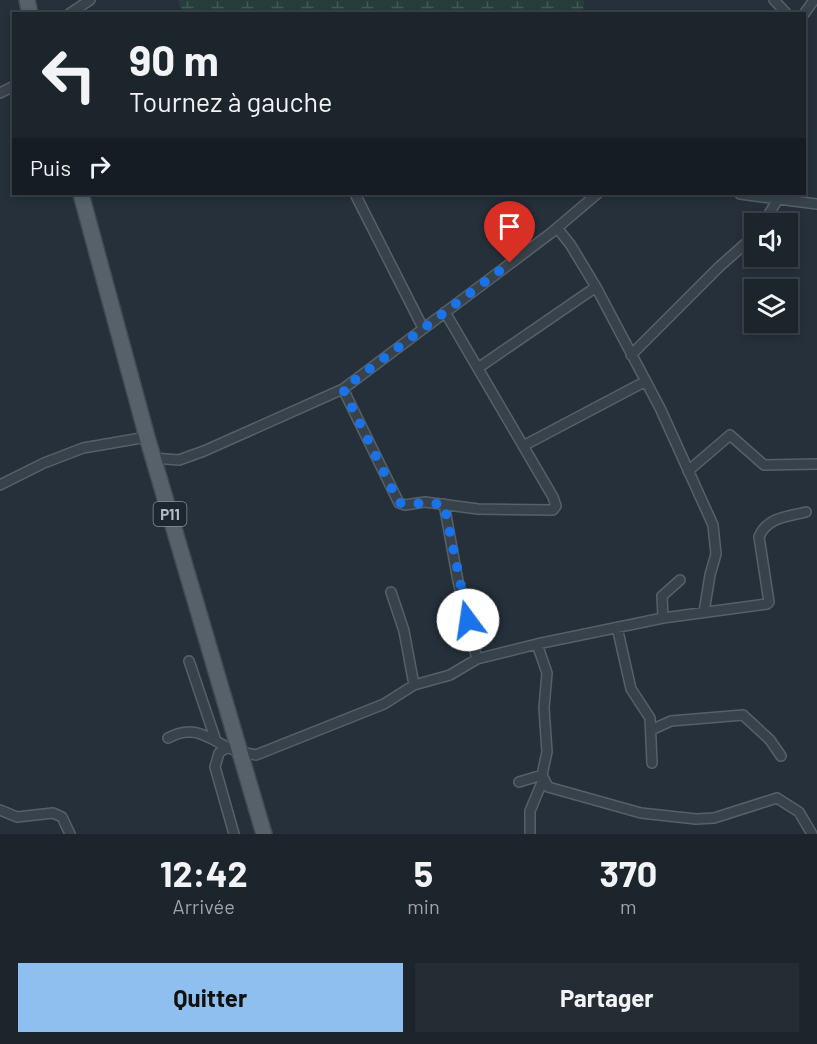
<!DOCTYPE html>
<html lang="fr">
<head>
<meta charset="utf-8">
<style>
	:root { --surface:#1c242c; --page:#252c34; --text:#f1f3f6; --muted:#a0a4a9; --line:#3a4148; --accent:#8fbfef }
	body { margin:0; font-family:Barlow,sans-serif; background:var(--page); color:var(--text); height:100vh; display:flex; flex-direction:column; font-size:22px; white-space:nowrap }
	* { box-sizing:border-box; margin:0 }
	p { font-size:20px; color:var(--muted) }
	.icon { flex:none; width:33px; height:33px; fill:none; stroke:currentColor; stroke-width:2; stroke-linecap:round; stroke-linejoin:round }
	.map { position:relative; height:834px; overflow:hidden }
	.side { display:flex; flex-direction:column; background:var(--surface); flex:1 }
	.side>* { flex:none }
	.hud { position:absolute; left:12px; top:12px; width:794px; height:183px; border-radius:0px; box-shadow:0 3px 9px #0003,0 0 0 2px var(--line); background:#1c242c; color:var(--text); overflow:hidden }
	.tools { position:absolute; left:744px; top:213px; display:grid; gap:12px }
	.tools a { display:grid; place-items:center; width:54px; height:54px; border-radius:0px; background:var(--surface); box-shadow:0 3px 9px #0003,0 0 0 2px var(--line); font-size:30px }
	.pin { position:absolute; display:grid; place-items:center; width:51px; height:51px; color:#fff; margin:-62px -26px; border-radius:50% 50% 50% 0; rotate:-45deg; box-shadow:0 0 6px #0007 }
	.pin .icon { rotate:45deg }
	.me { position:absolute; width:66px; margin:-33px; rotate:346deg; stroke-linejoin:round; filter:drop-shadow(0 0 4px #0008) }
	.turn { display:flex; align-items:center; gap:21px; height:126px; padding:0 18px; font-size:27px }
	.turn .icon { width:78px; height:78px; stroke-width:2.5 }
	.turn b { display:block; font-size:42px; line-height:51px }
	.then { display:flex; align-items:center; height:57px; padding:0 18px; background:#0003; gap:12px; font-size:22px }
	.eta { display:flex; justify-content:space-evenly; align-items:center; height:102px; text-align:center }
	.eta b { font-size:36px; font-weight:700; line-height:42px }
	.button { display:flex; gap:12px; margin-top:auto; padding:12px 18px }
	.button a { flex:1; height:69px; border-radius:0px; background:var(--accent); color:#111; font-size:24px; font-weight:700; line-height:69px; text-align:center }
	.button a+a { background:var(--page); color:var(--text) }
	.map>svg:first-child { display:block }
</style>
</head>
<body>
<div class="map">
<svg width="817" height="834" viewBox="0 0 817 834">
	<defs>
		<pattern id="wetland-marsh" width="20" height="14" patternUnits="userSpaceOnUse" patternTransform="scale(1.5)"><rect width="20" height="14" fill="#273d3c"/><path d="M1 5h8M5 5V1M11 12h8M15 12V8" fill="none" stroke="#445757"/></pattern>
	</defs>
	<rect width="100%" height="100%" fill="#25303a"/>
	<path fill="url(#wetland-marsh)" d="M 178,0 L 584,0 L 583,14 L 183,14 Z"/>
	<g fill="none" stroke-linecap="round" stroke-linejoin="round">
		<defs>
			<path id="street" d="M 774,0 L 787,14
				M 69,14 L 90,0
				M 804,14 L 814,0
				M 0,93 L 14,86
				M 355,194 L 423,328
				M 740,194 L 817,204
				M 763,224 L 778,199
				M 557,228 L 570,244 L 596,287 L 660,408 L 713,525 L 716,554 L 710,575 L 704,612
				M 631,355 L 719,267 L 754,236
				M 478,368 L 596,287
				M 343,389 L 399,503 L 405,505 L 425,502 L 478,509 L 553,510 L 556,506 L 553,497 L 445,312
				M 523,446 L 646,381
				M 153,458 L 179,460 L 204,451 L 343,389 L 551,233 L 597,194
				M 688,471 L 730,435 L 764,465 L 817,464
				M 0,485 L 44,463 L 83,448 L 147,437
				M 444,504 L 458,581 L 477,659
				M 663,618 L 662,596 L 680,580
				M 617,627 L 631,689 L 650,718 L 652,763
				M 537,644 L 547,673 L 544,708 L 547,752 L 542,775 L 548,787 L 641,813 L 696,819 L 714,818 L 777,798 L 799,812 L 812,834
				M 189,661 L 215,738
				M 414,685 L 450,675 L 477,659 L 537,644 L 663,618 L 767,604 L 769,602 L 759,537 C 767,517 787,517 806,512
				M 651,730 L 671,721 L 743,715 L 770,740 L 781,756
				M 168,738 C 193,724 207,737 227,747 C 236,752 247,753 256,755 L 384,704 L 414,685 L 404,631 L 391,592
				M 227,747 L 219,753 L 215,767 L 234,834
				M 519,782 L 542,775
				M 0,810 L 17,817 L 53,813 L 62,817 L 70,834
				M 530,834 L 530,811 L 543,780"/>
			<path id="primary" d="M 27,0 L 30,14
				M 81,194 L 147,437 L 264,834"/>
		</defs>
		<use href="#street" stroke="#566068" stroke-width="12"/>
		<use href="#primary" stroke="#414b53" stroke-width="18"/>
		<use href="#street" stroke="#38424a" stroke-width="9"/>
		<use href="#primary" stroke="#56616a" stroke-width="15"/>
	</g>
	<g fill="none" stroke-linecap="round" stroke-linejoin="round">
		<path stroke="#1a73e8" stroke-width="10" stroke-dasharray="0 18" d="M 468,620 L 444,504 L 399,503 L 343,389 L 510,263"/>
	</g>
	<g text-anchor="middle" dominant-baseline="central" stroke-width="6" stroke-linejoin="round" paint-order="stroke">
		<rect fill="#1d272f" stroke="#879099" stroke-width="1.5" x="153.5" y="502" width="33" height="24" rx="4.5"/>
		<g font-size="15" font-weight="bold" fill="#b4bdc6">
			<text x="170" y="514">P11</text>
		</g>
	</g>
</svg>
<div class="tools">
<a><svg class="icon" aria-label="sound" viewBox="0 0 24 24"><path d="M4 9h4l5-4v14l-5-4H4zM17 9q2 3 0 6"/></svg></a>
<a><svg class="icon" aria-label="layers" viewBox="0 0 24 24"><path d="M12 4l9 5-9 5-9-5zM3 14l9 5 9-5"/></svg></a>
</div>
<div class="pin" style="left:510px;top:263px;background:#d93025"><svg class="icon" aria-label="arrive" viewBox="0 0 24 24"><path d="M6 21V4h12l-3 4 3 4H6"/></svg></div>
<svg class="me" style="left:468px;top:620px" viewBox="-20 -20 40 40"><circle r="19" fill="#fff"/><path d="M0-13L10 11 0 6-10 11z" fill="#1a73e8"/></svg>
<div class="hud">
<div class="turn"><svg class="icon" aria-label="left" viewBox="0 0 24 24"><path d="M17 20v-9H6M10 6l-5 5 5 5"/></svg><div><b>90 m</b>Tournez à gauche</div></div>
<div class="then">Puis<svg class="icon" aria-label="right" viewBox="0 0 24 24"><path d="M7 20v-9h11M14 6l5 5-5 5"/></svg></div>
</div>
</div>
<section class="side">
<div class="eta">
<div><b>12:42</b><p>Arrivée</p></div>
<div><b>5</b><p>min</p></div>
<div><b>370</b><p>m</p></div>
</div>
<div class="button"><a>Quitter</a><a>Partager</a></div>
</section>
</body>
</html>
